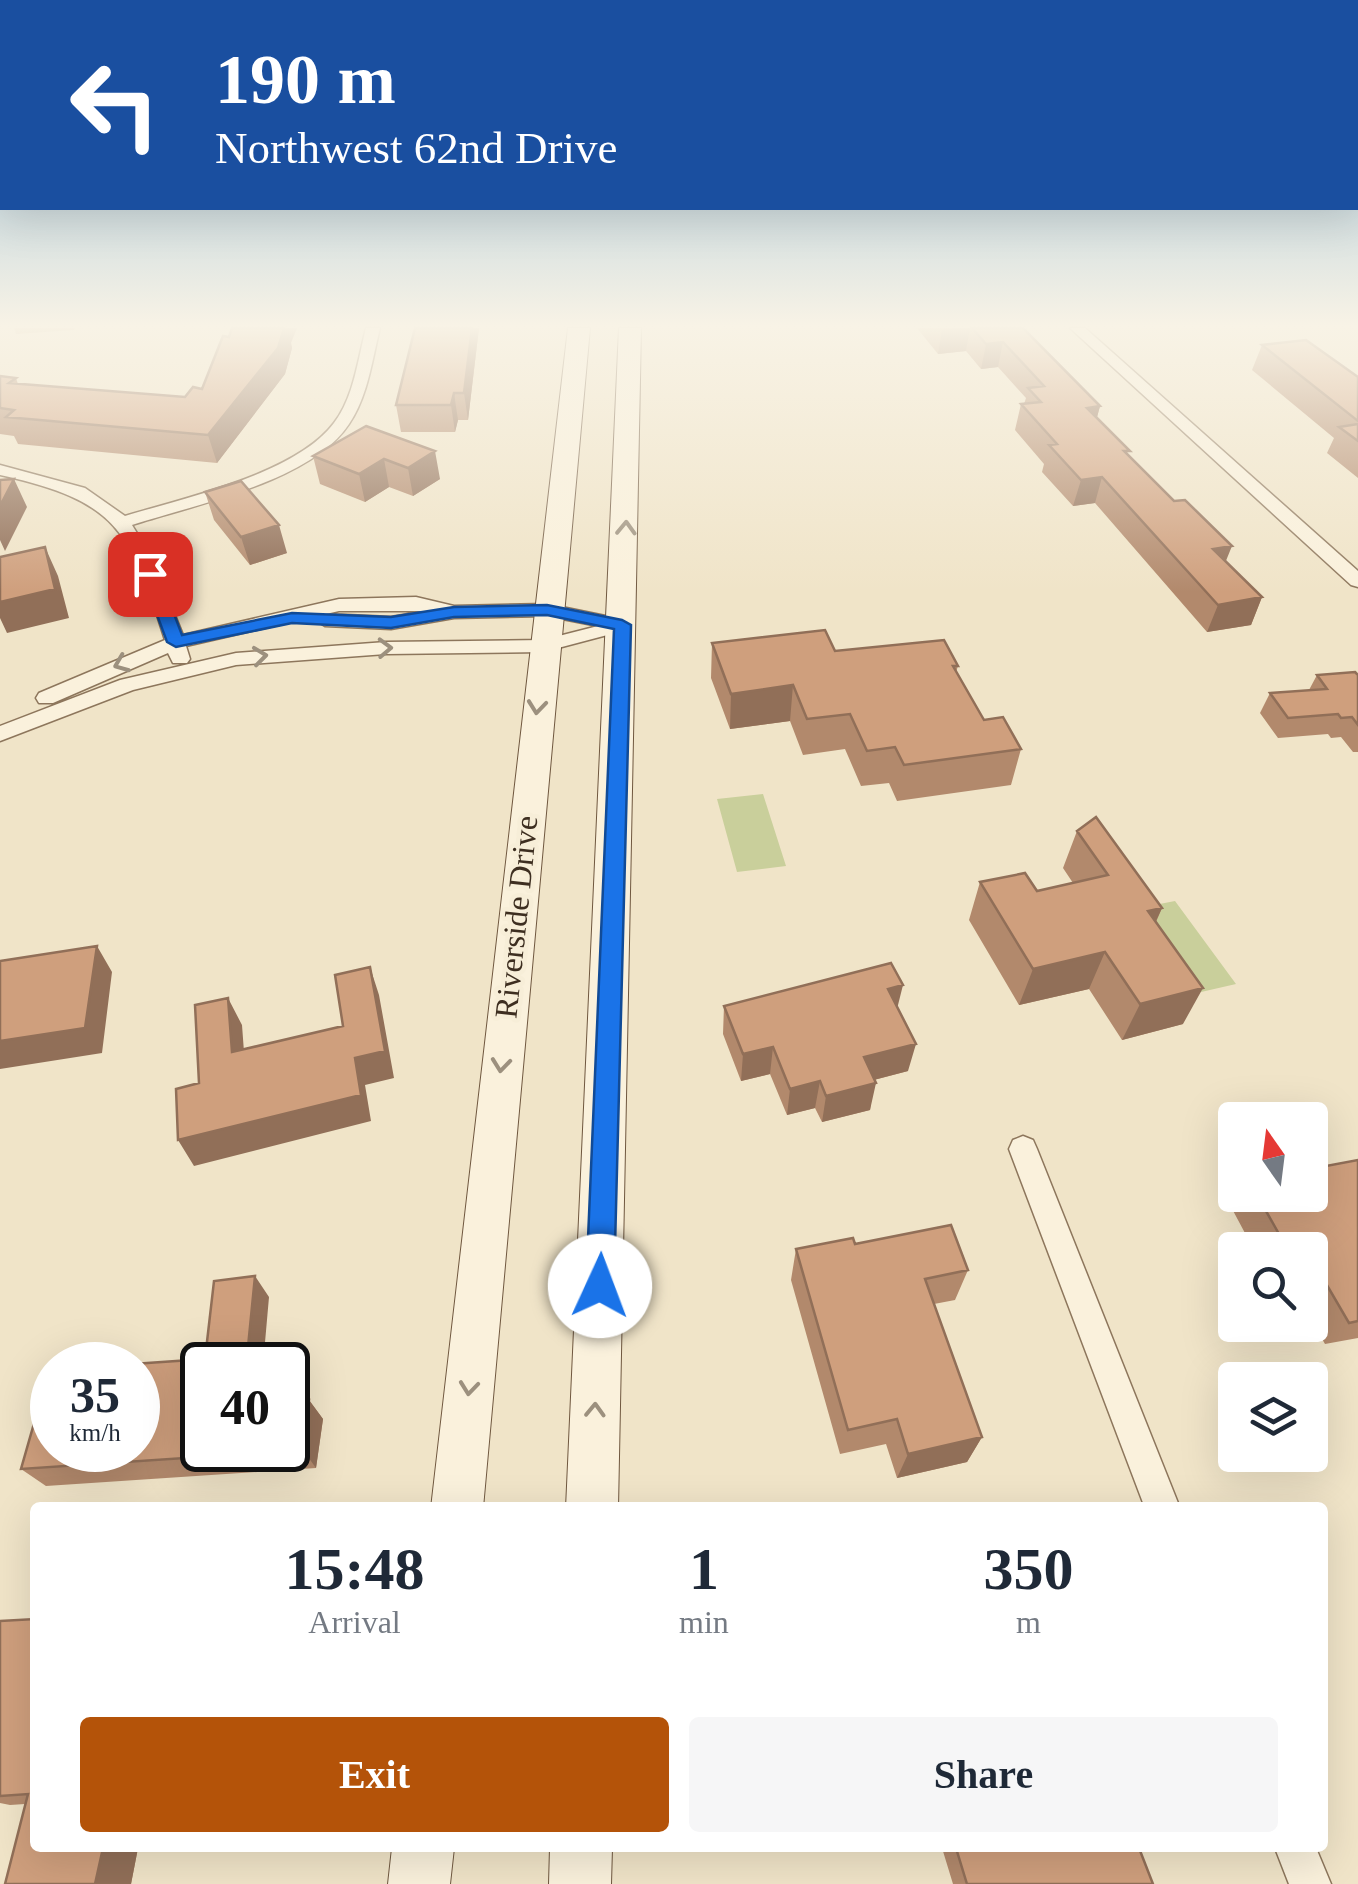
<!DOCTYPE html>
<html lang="en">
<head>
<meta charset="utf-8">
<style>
	:root { --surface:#fff; --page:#f6f6f7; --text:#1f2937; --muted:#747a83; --accent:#b45309 }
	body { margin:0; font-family:"Times New Roman",serif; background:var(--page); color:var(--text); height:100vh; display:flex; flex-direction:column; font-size:38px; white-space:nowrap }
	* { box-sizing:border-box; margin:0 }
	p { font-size:32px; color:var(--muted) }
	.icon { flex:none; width:55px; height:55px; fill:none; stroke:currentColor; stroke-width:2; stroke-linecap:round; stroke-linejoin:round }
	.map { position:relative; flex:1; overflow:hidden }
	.panel { position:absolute; left:30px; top:1502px; width:1298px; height:350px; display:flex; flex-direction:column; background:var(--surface); border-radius:10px; box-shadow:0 10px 40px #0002 }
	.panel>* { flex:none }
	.guide { position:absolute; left:0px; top:0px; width:1360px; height:210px; box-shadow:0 10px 40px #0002; background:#1a4fa0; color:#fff; overflow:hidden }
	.needle { width:65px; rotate:346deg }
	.buttons { position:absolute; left:1218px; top:1102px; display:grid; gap:20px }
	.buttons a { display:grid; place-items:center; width:110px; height:110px; border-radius:10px; background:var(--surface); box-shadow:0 10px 40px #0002; font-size:50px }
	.speed { position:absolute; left:30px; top:1342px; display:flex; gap:20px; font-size:50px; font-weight:700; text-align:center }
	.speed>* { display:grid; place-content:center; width:130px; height:130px; border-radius:50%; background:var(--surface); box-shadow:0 10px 40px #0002; line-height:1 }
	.speed small { font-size:25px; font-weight:400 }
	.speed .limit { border:5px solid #111; border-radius:15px; background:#fff; color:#111 }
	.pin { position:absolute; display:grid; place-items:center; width:85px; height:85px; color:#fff; margin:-42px; border-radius:20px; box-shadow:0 5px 15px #0006 }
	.me { position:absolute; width:110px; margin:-55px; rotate:2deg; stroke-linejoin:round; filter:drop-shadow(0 0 8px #0008) }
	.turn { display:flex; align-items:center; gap:35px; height:210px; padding:0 50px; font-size:45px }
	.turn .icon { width:130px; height:130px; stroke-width:2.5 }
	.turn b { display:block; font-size:70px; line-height:85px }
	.eta { display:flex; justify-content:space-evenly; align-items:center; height:170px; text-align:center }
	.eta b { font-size:60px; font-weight:700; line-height:70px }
	.button { display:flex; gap:20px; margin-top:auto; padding:20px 50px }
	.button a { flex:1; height:115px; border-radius:10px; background:var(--accent); color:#fff; font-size:40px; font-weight:700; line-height:115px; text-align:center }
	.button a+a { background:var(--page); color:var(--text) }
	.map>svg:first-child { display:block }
</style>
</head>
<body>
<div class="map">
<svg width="1358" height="1884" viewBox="0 0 1358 1884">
	<rect width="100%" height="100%" fill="#f0e4c8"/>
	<path fill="#c9cf9b" d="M 763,794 L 786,866 L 737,872 L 717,799 Z
		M 1175,901 L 1236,984 L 1188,995 L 1129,910 Z"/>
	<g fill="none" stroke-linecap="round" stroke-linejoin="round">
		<defs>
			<path id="street" d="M 366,328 L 380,328 C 372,360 368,396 349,424 C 312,481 194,505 132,525 L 151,556 L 183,635 L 339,599 L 416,597 L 454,606 L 547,604 L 630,621 L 630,629 L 543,652 L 386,654 L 236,665 L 133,690 L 0,741 L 0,726 L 120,680 L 236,653 L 386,642 L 543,640 L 598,626 L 547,616 L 454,618 L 391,629 L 325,626 L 315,620 L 325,614 L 391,617 L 426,611 L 339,611 L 186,646 L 190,659 L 187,663 L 173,663 L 168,653 L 53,703 L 39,703 L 36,698 L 39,693 L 165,640 C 130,529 117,501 0,475 L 0,465 L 85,488 L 125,516 C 184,498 296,474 334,423 C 354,397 358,359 366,328 Z
				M 1070,328 L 1085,328 L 1358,571 L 1358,587 L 1351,585 Z
				M 1023,1136 L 1033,1140 L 1037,1149 L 1180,1508 L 1145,1508 L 1009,1149 L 1013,1140 Z
				M 1275,1848 L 1316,1848 L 1331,1884 L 1289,1884 Z"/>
			<path id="secondary" d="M 568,328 L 590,328 L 483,1508 L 431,1508 Z
				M 619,328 L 641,328 L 618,1508 L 566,1508 Z
				M 392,1848 L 454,1848 L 450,1884 L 388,1884 Z
				M 550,1848 L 612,1848 L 611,1884 L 549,1884 Z"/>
		</defs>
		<use href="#street" stroke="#8d765c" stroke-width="3"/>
		<use href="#secondary" stroke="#6f573f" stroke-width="2"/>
		<use href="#street" fill="#faf1dc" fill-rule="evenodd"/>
		<use href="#secondary" fill="#faf1dc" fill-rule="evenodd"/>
	</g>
	<path fill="#b2896c" d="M 14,328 L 75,328 L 74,330 L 16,334 Z
		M 479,328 L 468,420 L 458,420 L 455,432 L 401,432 L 396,405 Z
		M 917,328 L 1023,328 L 1100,406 L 1097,417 L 1129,456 L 1226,561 L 1262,597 L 1251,625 L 1207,632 L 1095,503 L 1073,506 L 1042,472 L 1044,464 L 1015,430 L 1021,404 L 1024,404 L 1026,398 L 998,367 L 981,369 L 966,351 L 938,354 Z
		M 291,343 L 292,348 L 285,374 L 217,463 L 18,444 L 14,436 L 0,434 L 0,376 L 16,378 L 18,384 L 185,397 Z
		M 1262,345 L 1358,377 L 1358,478 L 1327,453 L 1334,438 L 1252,370 Z
		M 366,426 L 440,479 L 413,496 L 389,487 L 365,502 L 320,484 L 313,456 Z
		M 205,492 L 287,553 L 250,565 L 214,520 Z
		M 712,643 L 835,651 L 958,666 L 956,672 L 984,720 L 1021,749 L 1011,785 L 897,801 L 889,783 L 861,786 L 845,749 L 803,755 L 790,721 L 730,729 L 711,678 Z
		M 1317,675 L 1358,675 L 1358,752 L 1353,752 L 1341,737 L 1331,738 L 1328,734 L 1278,738 L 1260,713 L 1270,693 L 1309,690 Z
		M 1077,831 L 1162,908 L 1156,922 L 1183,1024 L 1122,1040 L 1089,989 L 1019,1005 L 969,920 L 980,882 L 1037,891 L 1073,883 L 1063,868 Z
		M 724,1006 L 897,1008 L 908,1071 L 874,1080 L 870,1110 L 822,1122 L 815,1108 L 787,1115 L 770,1074 L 741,1081 L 723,1034 Z
		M 1358,1160 L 1358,1338 L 1325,1344 L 1310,1318 L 1310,1250 L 1254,1250 L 1230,1205 L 1238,1195 L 1310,1195 Z
		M 855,1244 L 968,1270 L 955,1300 L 934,1304 L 982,1437 L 967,1462 L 897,1478 L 886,1444 L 840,1454 L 791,1280 L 796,1249 Z
		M 269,1297 L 202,1450 L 309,1400 L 323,1419 L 316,1468 L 46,1486 L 21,1469 L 205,1359 Z
		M 0,1621 L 138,1848 L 131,1884 L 5,1884 L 25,1804 L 10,1805 L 0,1803 Z
		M 942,1848 L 1139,1848 L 1153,1884 L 953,1884 Z"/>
	<path fill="#916f58" d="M 284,328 L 297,328 L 291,343 L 292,348 L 285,374 L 217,463 L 208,435 Z
		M 472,328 L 479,328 L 468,420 L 464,393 Z
		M 960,328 L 970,328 L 966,351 L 938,354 L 942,330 Z
		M 1003,342 L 998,367 L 981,369 L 986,344 Z
		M 454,393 L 458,420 L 455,432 L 451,405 Z
		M 1100,406 L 1093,432 L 1087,408 Z
		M 435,451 L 440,479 L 413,496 L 408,468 Z
		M 384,459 L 389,487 L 365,502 L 359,474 Z
		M 1102,477 L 1095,503 L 1073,506 L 1081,480 Z
		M 14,479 L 27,507 L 5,551 L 0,540 L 0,506 Z
		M 279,525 L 287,553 L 250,565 L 241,537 Z
		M 1232,546 L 1221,573 L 1213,549 Z
		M 45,547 L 58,576 L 69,618 L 7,633 L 0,618 L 0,602 Z
		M 1262,597 L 1251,625 L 1207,632 L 1218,605 Z
		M 793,685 L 790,721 L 730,729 L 731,694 Z
		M 1162,908 L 1145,945 L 1148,911 Z
		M 97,946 L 112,972 L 102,1053 L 0,1069 L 0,1041 Z
		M 1105,952 L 1089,989 L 1019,1005 L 1033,969 Z
		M 370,967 L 379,995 L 394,1078 L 365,1085 L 371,1121 L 194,1166 L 178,1140 L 355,1058 Z
		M 903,985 L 896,1013 L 888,989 Z
		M 1203,988 L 1183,1024 L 1122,1040 L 1140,1004 Z
		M 228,998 L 242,1025 L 246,1079 L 232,1052 Z
		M 916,1044 L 908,1071 L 858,1084 L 864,1057 Z
		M 773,1047 L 770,1074 L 741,1081 L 743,1054 Z
		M 820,1081 L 815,1108 L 787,1115 L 790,1089 Z
		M 876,1083 L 870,1110 L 822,1122 L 826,1096 Z
		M 255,1276 L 269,1297 L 263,1365 L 253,1365 L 247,1357 Z
		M 309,1400 L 323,1419 L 316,1468 L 303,1450 Z
		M 982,1437 L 967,1462 L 897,1478 L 908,1454 Z
		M 103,1848 L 138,1848 L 131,1884 L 95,1884 Z"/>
	<path fill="#cf9f7d" stroke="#916f58" stroke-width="2.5" d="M 232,328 L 284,328 L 278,348 L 208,435 L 6,417 L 14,410 L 0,408 L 0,376 L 16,378 L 9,383 L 185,397 L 193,387 L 202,389 L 223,336 L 229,337 Z
		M 415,328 L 472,328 L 464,393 L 454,393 L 451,405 L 396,405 Z
		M 972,328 L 1023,328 L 1100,406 L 1087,408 L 1130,451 L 1124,451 L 1174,501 L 1185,500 L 1232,546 L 1213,549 L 1262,597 L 1218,605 L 1102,477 L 1081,480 L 1049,445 L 1057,444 L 1021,404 L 1041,402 L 1028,388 L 1044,386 L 1003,342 L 986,344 Z
		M 1306,340 L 1358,377 L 1358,421 L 1262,345 Z
		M 1358,424 L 1358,441 L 1339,427 Z
		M 366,426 L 435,451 L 408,468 L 384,459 L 359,474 L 313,456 Z
		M 14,479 L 0,506 L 0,480 Z
		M 241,481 L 279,525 L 241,537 L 205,492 Z
		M 45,547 L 55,589 L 0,602 L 0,557 Z
		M 825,630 L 835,651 L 944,640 L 958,666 L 953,666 L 984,720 L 1003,717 L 1021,749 L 904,765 L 895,747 L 867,751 L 850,714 L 807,719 L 793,685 L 731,694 L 712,643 Z
		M 1355,672 L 1358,675 L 1358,725 L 1352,717 L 1341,718 L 1338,714 L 1288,718 L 1270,693 L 1327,689 L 1317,675 Z
		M 1096,817 L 1162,908 L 1148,911 L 1203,988 L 1140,1004 L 1105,952 L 1033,969 L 980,882 L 1025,873 L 1037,891 L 1108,875 L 1077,831 Z
		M 97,946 L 85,1028 L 0,1041 L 0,961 Z
		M 891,963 L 903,985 L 888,989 L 916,1044 L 864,1057 L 876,1083 L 826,1096 L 820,1081 L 790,1089 L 773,1047 L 743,1054 L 724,1006 Z
		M 370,967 L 385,1051 L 355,1058 L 361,1095 L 178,1140 L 176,1089 L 199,1083 L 195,1005 L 228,998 L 232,1052 L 343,1026 L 335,975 Z
		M 1358,1160 L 1358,1321 L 1349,1323 L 1310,1256 L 1310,1250 L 1288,1250 L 1257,1195 L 1310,1195 L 1310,1169 Z
		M 951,1225 L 968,1270 L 925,1279 L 982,1437 L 908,1454 L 897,1419 L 848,1430 L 796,1249 L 853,1238 L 855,1244 Z
		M 255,1276 L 247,1357 L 255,1356 L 254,1365 L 202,1365 L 202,1450 L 288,1450 L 288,1402 L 309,1400 L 303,1450 L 21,1469 L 39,1406 L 52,1405 L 52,1450 L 138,1450 L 138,1365 L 118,1365 L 205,1359 L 214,1281 Z
		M 35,1619 L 35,1848 L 103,1848 L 95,1884 L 5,1884 L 28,1794 L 0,1796 L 0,1621 Z
		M 956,1848 L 1139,1848 L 1153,1884 L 967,1884 Z"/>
	<defs><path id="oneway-chevron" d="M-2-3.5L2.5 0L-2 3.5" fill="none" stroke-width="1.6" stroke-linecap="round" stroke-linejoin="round" transform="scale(2.5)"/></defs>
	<g stroke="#9c907e">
		<use href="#oneway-chevron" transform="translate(626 528) rotate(-88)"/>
		<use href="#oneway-chevron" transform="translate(385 648) rotate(-2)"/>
		<use href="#oneway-chevron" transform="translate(260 656) rotate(-7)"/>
		<use href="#oneway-chevron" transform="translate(121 664) rotate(158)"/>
		<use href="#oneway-chevron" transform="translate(537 707) rotate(96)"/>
		<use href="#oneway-chevron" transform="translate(501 1065) rotate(96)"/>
		<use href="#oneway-chevron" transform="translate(469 1388) rotate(96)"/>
		<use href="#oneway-chevron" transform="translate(595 1410) rotate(-88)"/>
	</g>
	<linearGradient id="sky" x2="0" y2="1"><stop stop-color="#8fbad6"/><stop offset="0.55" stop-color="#f8f3e6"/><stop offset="1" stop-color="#f8f3e6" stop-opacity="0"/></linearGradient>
	<rect width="1358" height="592" fill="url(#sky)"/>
	<path fill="#1a73e8" stroke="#114b97" stroke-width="2.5" d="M 150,569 L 159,574 L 182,635 L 292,613 L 391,617 L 454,607 L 547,605 L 622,620 L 631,625 L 614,1286 L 610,1295 L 600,1299 L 590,1295 L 586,1286 L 614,629 L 547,615 L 454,617 L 391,628 L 292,623 L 176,647 L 167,642 L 142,574 Z"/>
	<g text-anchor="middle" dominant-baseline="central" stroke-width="9" stroke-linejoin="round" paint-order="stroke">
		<g font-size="32" fill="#3d2e20" stroke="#f7eed8">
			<text transform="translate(516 917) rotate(-84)">Riverside Drive</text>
		</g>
	</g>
</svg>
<div class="buttons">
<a><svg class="needle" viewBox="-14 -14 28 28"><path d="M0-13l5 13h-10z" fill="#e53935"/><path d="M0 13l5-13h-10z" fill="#747a83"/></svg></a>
<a><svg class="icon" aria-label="search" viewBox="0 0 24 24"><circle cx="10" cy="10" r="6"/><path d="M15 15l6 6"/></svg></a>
<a><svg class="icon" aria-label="layers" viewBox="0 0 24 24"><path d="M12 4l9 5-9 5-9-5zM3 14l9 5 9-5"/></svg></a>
</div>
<div class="speed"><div>35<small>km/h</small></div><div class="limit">40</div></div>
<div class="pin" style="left:150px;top:574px;background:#d93025"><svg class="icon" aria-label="arrive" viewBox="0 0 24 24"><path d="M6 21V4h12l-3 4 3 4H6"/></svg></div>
<svg class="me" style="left:600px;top:1286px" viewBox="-20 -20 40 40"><circle r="19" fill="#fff"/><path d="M0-13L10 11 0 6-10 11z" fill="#1a73e8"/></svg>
<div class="guide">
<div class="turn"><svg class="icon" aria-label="left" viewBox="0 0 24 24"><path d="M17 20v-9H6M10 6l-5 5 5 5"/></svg><div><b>190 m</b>Northwest 62nd Drive</div></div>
</div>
<section class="panel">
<div class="eta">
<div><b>15:48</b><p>Arrival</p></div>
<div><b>1</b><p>min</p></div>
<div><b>350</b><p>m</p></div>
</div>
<div class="button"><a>Exit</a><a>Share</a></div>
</section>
</div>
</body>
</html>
